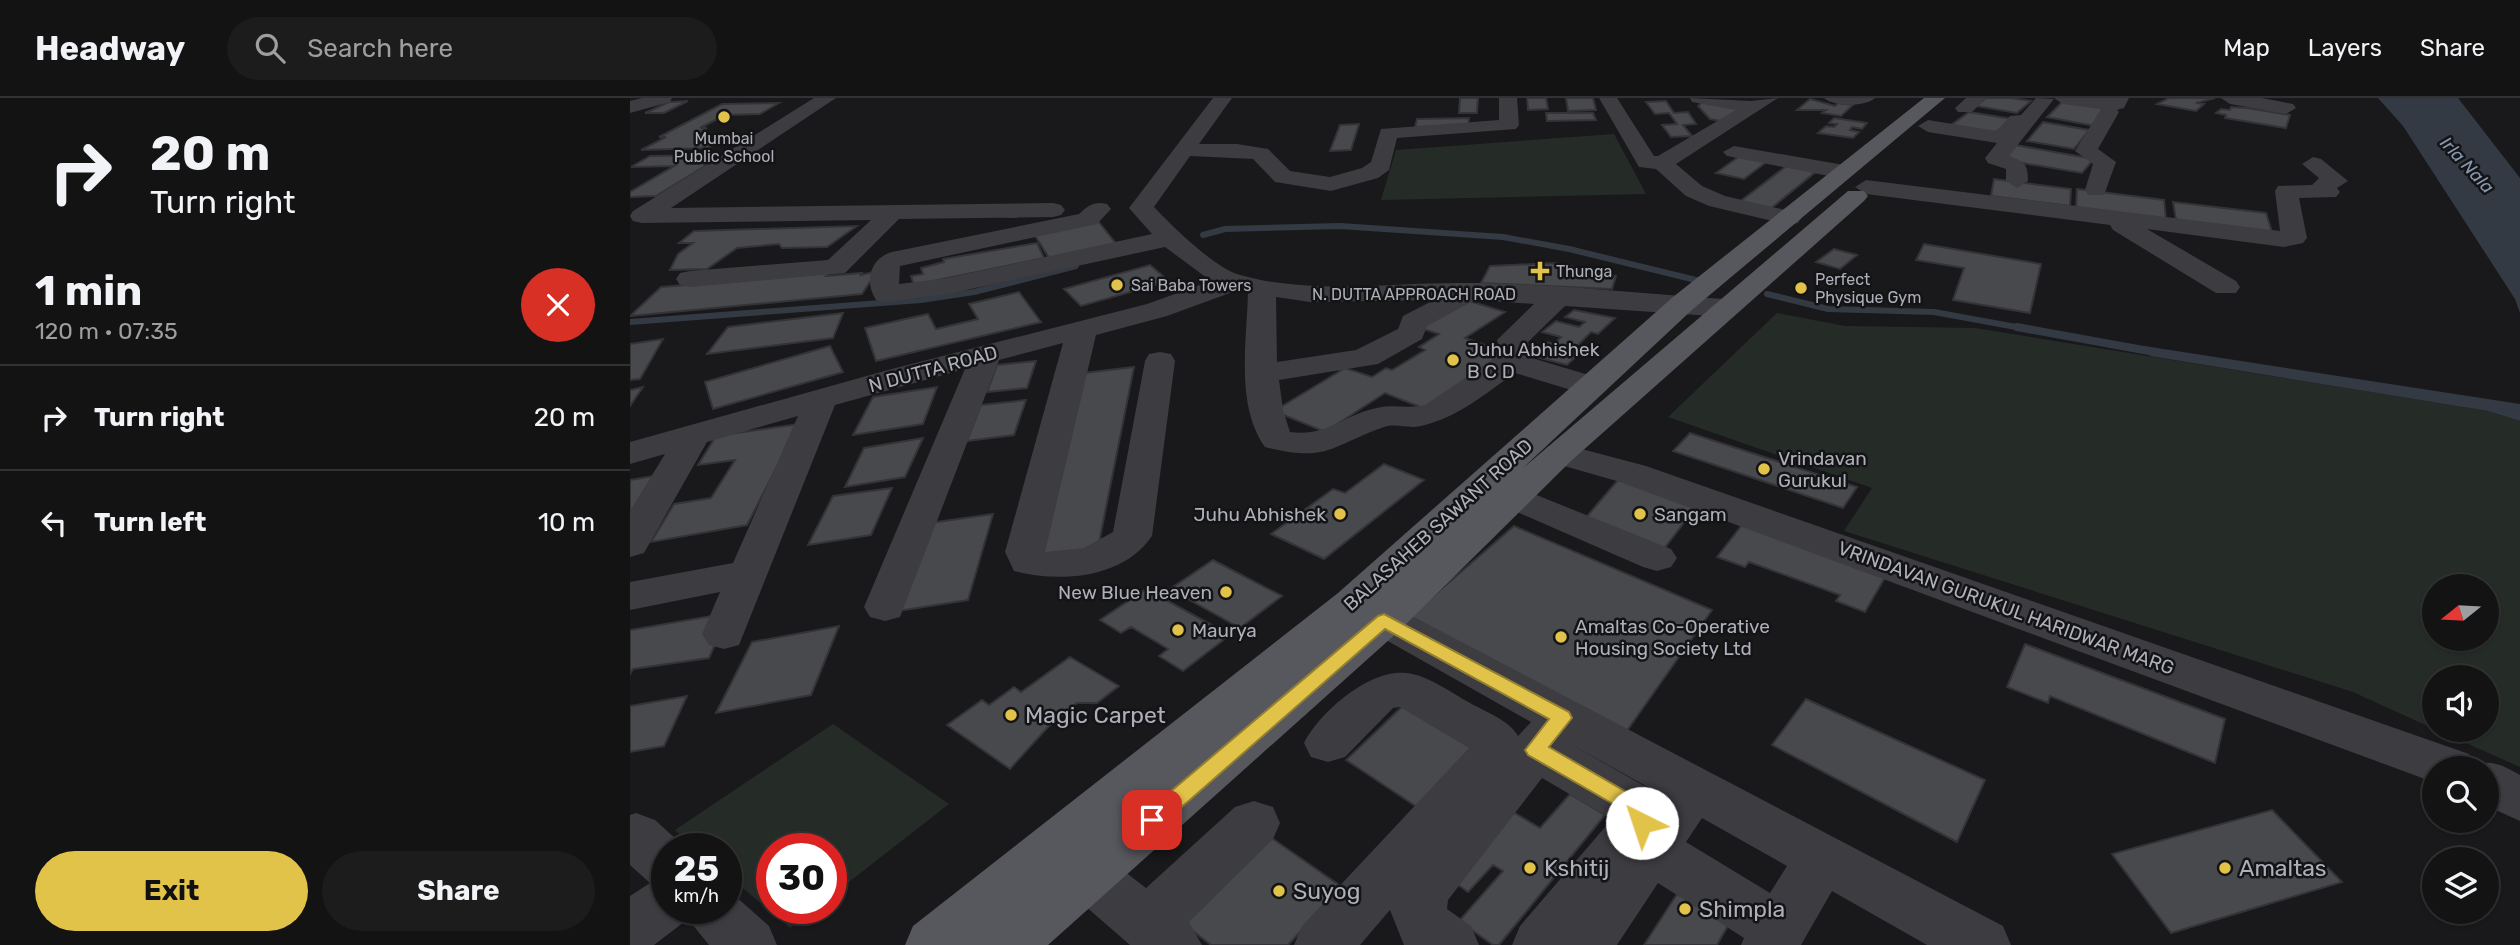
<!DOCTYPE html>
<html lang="en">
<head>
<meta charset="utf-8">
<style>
	:root { --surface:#131314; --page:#1c1c1d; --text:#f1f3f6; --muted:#9d9ea0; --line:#323234; --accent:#e2c34a }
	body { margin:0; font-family:Rubik,sans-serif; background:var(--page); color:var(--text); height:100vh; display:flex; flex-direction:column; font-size:26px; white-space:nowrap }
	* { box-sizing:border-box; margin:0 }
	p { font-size:23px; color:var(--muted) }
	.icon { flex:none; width:38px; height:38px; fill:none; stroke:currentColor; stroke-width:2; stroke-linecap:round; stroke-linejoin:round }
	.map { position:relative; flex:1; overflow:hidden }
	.details { display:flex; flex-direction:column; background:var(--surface); width:630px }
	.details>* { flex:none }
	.top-card { background:#131314; color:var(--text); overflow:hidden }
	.needle { width:46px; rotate:252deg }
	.fabs { position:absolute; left:1792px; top:476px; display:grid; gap:14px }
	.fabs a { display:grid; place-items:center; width:77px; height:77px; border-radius:50%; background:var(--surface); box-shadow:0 2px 5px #0004,0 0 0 2px var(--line); font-size:35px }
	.speed { position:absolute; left:21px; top:735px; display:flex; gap:14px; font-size:35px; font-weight:700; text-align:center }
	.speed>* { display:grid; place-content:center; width:91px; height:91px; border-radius:50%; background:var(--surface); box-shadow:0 2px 5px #0004,0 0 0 2px var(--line); line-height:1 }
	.speed small { font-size:18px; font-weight:400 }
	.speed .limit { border:10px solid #d22; background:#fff; color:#111 }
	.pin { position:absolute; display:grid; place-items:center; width:60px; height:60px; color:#fff; margin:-30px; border-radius:14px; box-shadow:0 4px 10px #0006 }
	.me { position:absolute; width:77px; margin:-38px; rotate:319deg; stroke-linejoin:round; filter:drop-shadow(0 0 5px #0008) }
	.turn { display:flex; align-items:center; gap:24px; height:147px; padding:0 35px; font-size:32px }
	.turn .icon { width:91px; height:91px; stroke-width:2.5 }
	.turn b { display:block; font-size:49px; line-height:60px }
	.round { display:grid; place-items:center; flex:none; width:74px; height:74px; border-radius:37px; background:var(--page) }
	.overview { display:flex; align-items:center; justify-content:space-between; height:119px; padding:0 35px }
	h1 { font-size:42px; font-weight:700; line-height:52px }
	.primary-button { display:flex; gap:14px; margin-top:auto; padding:14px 35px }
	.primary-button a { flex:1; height:80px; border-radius:42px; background:var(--accent); color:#111; font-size:28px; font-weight:700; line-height:80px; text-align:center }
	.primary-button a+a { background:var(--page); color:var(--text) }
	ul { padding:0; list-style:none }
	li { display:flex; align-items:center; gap:21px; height:105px; padding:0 35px; border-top:2px solid var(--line) }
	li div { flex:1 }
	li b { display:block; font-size:26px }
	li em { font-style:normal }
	header { display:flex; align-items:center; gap:42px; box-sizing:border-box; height:98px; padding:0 35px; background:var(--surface); border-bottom:2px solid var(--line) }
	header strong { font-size:33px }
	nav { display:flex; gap:38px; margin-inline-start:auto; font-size:24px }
	.search { width:490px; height:63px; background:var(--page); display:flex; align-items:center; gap:18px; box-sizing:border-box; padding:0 24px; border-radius:38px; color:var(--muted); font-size:26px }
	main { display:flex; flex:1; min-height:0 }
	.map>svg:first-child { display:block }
</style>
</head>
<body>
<header>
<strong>Headway</strong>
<div class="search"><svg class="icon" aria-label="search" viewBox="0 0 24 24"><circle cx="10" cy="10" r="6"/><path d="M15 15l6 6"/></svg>Search here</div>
<nav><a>Map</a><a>Layers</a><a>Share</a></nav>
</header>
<main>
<section class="details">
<div class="top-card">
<div class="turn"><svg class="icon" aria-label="right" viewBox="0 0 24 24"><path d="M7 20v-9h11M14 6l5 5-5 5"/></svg><div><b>20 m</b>Turn right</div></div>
</div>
<div class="overview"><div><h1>1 min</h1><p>120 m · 07:35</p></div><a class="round" style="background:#d93025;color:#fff"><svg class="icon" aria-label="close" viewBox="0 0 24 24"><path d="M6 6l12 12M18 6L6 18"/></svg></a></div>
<ul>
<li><svg class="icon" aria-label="right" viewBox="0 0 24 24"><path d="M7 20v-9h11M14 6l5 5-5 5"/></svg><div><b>Turn right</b></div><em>20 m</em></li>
<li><svg class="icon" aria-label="left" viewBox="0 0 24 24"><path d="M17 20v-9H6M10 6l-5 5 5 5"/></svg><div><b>Turn left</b></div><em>10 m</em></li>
</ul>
<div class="primary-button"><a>Exit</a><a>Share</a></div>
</section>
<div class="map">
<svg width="1890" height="847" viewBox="0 0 1890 847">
	<rect width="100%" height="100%" fill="#19191b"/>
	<path fill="#252c27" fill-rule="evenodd" d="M 984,36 L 1016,96 L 751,102 L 766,52 Z
		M 1147,215 L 1215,228 L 1345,230 L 1858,313 L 1890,323 L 1890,669 L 1807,632 L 1857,632 L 1857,579 L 1804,579 L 1804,631 L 1723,594 L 1214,433 L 1242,390 L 1038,319 ZM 1804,488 L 1857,488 L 1857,541 L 1804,541 Z
		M 203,626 L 319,706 L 201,798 L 201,751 L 142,751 L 142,810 L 185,810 L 160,830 L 96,776 L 96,751 L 67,751 L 45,732 Z"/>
	<path fill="#333a43" d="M 1748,0 L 1828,0 L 1890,80 L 1890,215 L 1885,201 L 1773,28 Z
		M 1514,248 L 1890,306 L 1890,323 L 1858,313 L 1520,258 Z"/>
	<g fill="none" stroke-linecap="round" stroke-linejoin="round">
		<path stroke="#333a43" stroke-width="6" d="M 573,137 L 595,131 L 710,128 L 873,139 L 939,151 L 1070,183
			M 1137,196 L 1198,211 L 1304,214 L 1397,231
			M 0,224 L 291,202 L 344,194 L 446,168"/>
		<path stroke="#333a43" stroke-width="8" d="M 1387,229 L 1530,255"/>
	</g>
	<path fill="#48494d" stroke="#343337" stroke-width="2" d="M 830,0 L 848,0 L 847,15 L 829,15 Z
		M 897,0 L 916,0 L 918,11 L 898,12 Z
		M 936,0 L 963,0 L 966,12 L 938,13 Z
		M 1356,0 L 1381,0 L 1401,3 L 1387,15 L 1346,8 Z
		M 1539,0 L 1585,0 L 1566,5 L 1574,6 L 1566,13 L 1527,6 Z
		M 1180,1 L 1205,8 L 1208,5 L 1223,7 L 1211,18 L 1192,15 L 1196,12 L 1167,12 Z
		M 1434,2 L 1479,10 L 1465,28 L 1417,19 Z
		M 58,3 L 34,15 L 15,15 L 39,4 Z
		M 1036,3 L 1044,15 L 1058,14 L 1066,26 L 1053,27 L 1062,38 L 1041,39 L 1032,27 L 1047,26 L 1039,15 L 1025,16 L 1016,4 Z
		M 1072,4 L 1111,11 L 1090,23 L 1080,21 L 1068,8 Z
		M 149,5 L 130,16 L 95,17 L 70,30 L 77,30 L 64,37 L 103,36 L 78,50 L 11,52 L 36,39 L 29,39 L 92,6 Z
		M 1601,9 L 1617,10 L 1660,17 L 1656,30 L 1595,20 L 1596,17 L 1586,15 L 1591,11 L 1600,12 Z
		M 1339,14 L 1382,21 L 1365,35 L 1321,27 Z
		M 916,15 L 963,15 L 966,22 L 917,23 Z
		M 839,20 L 838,28 L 785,29 L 787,21 Z
		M 1204,20 L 1237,25 L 1232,31 L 1222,29 L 1220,32 L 1229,34 L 1223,40 L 1188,35 L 1196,28 L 1204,29 L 1207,26 L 1199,25 Z
		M 1413,24 L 1459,32 L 1444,51 L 1397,43 Z
		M 729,26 L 721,52 L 700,53 L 710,27 Z
		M 1385,47 L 1464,61 L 1452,75 L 1375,62 Z
		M 72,57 L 58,66 L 80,65 L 26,98 L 0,99 L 0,94 L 44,68 L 1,69 L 20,58 Z
		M 1111,57 L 1139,62 L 1114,81 L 1086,75 Z
		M 1159,66 L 1188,72 L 1139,112 L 1108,105 Z
		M 1364,81 L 1441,91 L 1440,108 L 1361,98 Z
		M 1447,91 L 1534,102 L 1536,121 L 1446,109 Z
		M 1543,104 L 1636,115 L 1642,134 L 1546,122 Z
		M 468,123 L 488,148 L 421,163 L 404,136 Z
		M 227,128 L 197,149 L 152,150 L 149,146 L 107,150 L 77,171 L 40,172 L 48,156 L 63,145 L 49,145 L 64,133 Z
		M 407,145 L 414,160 L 284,187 L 281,178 L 293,176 L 291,170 L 314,164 L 313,161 Z
		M 1294,146 L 1411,166 L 1400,215 L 1323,202 L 1334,170 L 1286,162 Z
		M 1204,151 L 1227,157 L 1210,171 L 1186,164 Z
		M 926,165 L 986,178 L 982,191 L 851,185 L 860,168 Z
		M 520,167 L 539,183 L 451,208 L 434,191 Z
		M 247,173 L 232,196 L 0,218 L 31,189 L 199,175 L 196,178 L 232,175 L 231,177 Z
		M 389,194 L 411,224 L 246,263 L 235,230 L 298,216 L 306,231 L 348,221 L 339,206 Z
		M 833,201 L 875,214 L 835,240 L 879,255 L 798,312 L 755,295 L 695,334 L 644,313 L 715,270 L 742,279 L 756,270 L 762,272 L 795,252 L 789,249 L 809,236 L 787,229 Z
		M 944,212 L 985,220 L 968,236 L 961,234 L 947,248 L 955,250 L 937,267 L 906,259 L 917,249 L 913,248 L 918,244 L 924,246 L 931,239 L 912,234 L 926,223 L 949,229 L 955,224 L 935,219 Z
		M 213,215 L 203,240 L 77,256 L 98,229 Z
		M 33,241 L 10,281 L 0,282 L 0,246 Z
		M 200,248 L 213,274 L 83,311 L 75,284 Z
		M 406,263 L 397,290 L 357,294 L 367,267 Z
		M 504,269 L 468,450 L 404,458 L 454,275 Z
		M 13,289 L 0,308 L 0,292 Z
		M 307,289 L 293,326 L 223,337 L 243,299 Z
		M 396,302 L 384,337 L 337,343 L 351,307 Z
		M 169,326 L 117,427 L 21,444 L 44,406 L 81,400 L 105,362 L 68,367 L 86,338 Z
		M 1060,335 L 1227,389 L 1213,410 L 1043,353 Z
		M 293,340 L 275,379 L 215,389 L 234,350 Z
		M 754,366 L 794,382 L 694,461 L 641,436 L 703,391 L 715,395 Z
		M 35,376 L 15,410 L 0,413 L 0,382 Z
		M 988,382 L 1066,409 L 1033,452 L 953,423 Z
		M 262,390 L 241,437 L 178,447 L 203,398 Z
		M 363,416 L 338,502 L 268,513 L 300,425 Z
		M 1112,427 L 1257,476 L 1235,514 L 1206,503 L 1210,497 L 1119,464 L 1115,469 L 1087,459 Z
		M 884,428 L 1082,512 L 994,637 L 772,525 Z
		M 583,462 L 652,498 L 610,530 L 540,491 Z
		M 516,491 L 600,537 L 553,573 L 529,558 L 538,551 L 501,529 L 491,535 L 470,522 Z
		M 99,515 L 79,560 L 3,571 L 0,576 L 0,532 Z
		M 209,528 L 181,597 L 86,615 L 122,544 Z
		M 1395,546 L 1595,621 L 1585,665 L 1420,598 L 1418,605 L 1377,589 Z
		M 440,559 L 489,588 L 467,605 L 447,605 L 418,629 L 380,671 L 317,627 L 352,602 L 359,607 L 384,589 L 391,594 Z
		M 57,598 L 34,648 L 0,654 L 0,608 Z
		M 1176,601 L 1355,682 L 1327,744 L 1142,647 Z
		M 779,602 L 853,645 L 793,713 L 716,662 Z
		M 940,696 L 975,717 L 869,847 L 863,847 L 829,823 L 873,773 L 863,767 L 838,794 L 817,779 L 878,711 L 910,730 Z
		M 1642,712 L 1712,784 L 1541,835 L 1482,756 Z
		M 633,734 L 712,789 L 658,847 L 581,847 L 546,820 Z
		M 1047,796 L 1099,826 L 1087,847 L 1014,847 Z"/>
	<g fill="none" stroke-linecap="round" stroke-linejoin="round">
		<path fill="#3c3c41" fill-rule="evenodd" d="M 12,0 L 42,0 L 40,4 L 0,15 L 0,3 Z
			M 184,0 L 206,0 L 41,110 L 423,105 L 431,107 L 435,112 L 431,117 L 423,119 L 269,121 L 215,175 L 60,189 L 50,187 L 46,181 L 50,175 L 60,173 L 198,162 L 241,122 L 12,125 L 3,123 L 0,118 L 3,113 Z
			M 583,0 L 602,0 L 569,46 L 607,46 L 638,51 L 660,73 L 700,79 L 732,70 L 741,64 L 751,31 L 869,22 L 869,0 L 887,0 L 889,27 L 886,31 L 767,40 L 759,72 L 748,80 L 701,93 L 645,84 L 623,61 L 560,58 L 524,109 C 541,127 584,169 607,176 C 680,198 760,184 835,185 C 922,185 1009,196 1096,201 L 1106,204 L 1110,210 L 1106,216 L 1096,219 L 935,208 L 898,244 L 902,260 L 972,281 L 977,288 L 972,295 L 961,298 L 885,275 C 853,297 829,319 791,328 C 778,331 766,325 754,329 C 700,348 698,365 635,349 C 605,307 617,243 618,194 L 608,192 L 537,218 L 466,237 L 415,454 L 454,450 L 483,434 L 515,263 L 519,256 L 530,254 L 541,256 L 545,263 L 522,438 C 493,481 429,485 384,473 L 375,454 L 433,245 L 369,262 L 270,519 L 255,523 L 240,519 L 234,509 L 335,271 L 205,307 L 109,547 L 94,551 L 79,547 L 72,536 L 90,494 L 0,512 L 0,484 L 103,465 L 168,318 L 77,344 L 14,455 L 0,459 L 0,413 L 35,356 L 0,366 L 0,344 L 258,272 L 517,206 L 581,183 L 535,149 L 318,196 L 256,204 L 246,202 C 234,184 240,160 262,154 L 449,116 C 459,107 464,103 477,106 L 481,111 L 467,126 L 270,168 L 269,186 L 318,180 L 522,136 L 499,110 ZM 646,199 L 680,204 L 804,202 L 773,218 L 768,231 L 726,252 L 647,264 ZM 845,202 L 904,206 L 867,242 L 871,256 L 795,307 C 779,311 764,306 747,310 C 713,317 697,339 660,334 L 653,312 L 649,282 L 748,266 L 792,241 L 797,228 Z
			M 969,0 L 987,0 L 1024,58 L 1028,58 L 1106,12 L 1062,4 L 1060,0 L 1121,3 L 1148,0 L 1046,66 L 1072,88 L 1095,98 L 1168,115 L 1171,120 L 1168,125 L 1159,127 L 1079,108 L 1056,98 L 1026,71 L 1009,69 Z
			M 1194,0 L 1245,0 C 1236,9 1203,9 1194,0 Z
			M 1336,0 L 1356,0 L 1342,14 L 1328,14 L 1325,10 Z
			M 1406,0 L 1424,1 L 1379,58 C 1395,64 1398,66 1398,83 L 1387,90 L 1376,83 L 1376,71 L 1358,65 L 1355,60 L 1367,45 L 1298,34 L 1288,28 L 1298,22 L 1367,33 L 1380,18 L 1391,17 Z
			M 1424,0 L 1499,0 L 1494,10 L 1487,12 L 1489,14 L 1468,51 L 1486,64 L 1474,97 L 1458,97 L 1455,92 L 1463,66 L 1445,53 L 1471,11 L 1433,6 Z
			M 1591,0 L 1632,0 L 1663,6 L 1666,10 L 1656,16 L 1600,6 Z
			M 1104,48 L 1214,67 L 1225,74 L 1214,81 L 1097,58 L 1093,54 Z
			M 1683,59 L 1691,61 L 1718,83 L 1707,90 L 1710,94 L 1706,99 L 1669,100 L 1677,140 L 1673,145 L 1654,149 L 1517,131 L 1606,183 L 1610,189 L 1606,195 L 1586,195 L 1483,132 L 1480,127 L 1236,96 L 1225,89 L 1236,82 L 1650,133 L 1645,93 L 1648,88 L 1682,87 L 1689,80 L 1672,66 Z
			M 929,345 L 1016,368 L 1839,656 L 1844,667 C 1862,661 1874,668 1890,677 L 1890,723 L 1857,708 L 1857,670 L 1804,670 L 1803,684 L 990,384 L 917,363 L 911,356 L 917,349 Z
			M 884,388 L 1041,451 L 1047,460 L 1041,469 L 1027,473 L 1013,469 L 871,407 L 865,399 L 871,391 Z
			M 725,492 L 740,496 L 1373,828 L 1381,847 L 1297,847 L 1202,793 L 1171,847 L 1111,847 L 1114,840 L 1028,785 L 987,847 L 882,847 L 890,828 L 982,721 L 912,680 L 818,802 L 817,811 L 841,828 L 849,847 L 774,847 L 760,812 L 730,847 L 664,847 L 672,828 L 839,650 L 770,609 L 763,610 L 715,659 L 698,664 L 681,659 L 674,645 C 690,614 739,571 776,575 C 798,577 820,594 840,605 C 856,614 879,622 888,638 L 901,624 L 710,516 L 704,506 L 710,496 ZM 939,645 L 1030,696 L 1028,699 L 1016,689 ZM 1072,720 L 1157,768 L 1140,795 L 1056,744 Z
			M 624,703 L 643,709 L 650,725 L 643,741 L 559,824 L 572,847 L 500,847 L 439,794 L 430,777 L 439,760 L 458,753 L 477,760 L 516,790 L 605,709 Z
			M 6,715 L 25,722 L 57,751 L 37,751 L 37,810 L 96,810 L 96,790 L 139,828 L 147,847 L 79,847 L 58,821 L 24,847 L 0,847 L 0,798 L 20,785 L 0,767 L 0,717 Z"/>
		<path fill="#57575e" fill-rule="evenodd" d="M 1294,0 L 1315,0 L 1063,211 L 893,370 L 1218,93 L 1234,93 L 1238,98 L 1234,103 L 941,363 L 769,533 L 418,847 L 275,847 L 283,828 L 708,495 L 1043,199 Z"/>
	</g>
	<path fill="#e2c34a" stroke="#937f30" stroke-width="2" d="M 754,516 L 939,614 L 942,620 L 919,649 L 1017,706 L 1022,725 L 1019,731 L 1012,734 L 1004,731 L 999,717 L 990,710 L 898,657 L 895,652 L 919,621 L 755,531 L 529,729 L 522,732 L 514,729 L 511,722 L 514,716 L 748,518 Z"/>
	<g fill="#e2c34a" stroke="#141416" stroke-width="2.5">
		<circle cx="94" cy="19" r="7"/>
		<path d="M906.5 162.5h7v7h7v7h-7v7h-7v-7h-7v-7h7z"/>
		<circle cx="487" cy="187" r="7"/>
		<circle cx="1171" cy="190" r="7"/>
		<circle cx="823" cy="262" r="7"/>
		<circle cx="1134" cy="371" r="7"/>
		<circle cx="710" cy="416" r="7"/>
		<circle cx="1010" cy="416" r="7"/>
		<circle cx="596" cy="494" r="7"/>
		<circle cx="548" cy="532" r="7"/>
		<circle cx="931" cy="539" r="7"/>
		<circle cx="381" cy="617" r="7"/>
		<circle cx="900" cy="770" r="7"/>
		<circle cx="1595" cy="770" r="7"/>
		<circle cx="649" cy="793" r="7"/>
		<circle cx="1055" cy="811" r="7"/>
	</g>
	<g text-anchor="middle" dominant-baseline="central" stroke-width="5" stroke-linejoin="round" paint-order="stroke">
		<g font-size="16" fill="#adafb9" stroke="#141416" text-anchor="start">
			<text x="94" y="40" text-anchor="middle">Mumbai<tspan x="94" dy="18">Public School</tspan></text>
			<text x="926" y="173">Thunga</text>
			<text x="1185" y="181">Perfect<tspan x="1185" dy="18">Physique Gym</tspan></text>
			<text x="501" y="187">Sai Baba Towers</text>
		</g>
		<g font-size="16" fill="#adafb9" stroke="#141416">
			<text x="784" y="196">N. DUTTA APPROACH ROAD</text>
		</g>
		<g font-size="18" font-style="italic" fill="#8798b1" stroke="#141416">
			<text transform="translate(1837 67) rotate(47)">Irla Nala</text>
		</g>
		<g font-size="19" fill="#adafb9" stroke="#141416" text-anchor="start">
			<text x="837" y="251">Juhu Abhishek<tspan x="837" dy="22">B C D</tspan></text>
			<text x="1148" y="360">Vrindavan<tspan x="1148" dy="22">Gurukul</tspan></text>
			<text x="696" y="416" text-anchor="end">Juhu Abhishek</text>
			<text x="1024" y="416">Sangam</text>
			<text x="582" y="494" text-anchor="end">New Blue Heaven</text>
			<text x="945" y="528">Amaltas Co-Operative<tspan x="945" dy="22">Housing Society Ltd</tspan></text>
			<text x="562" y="532">Maurya</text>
		</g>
		<g font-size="19" fill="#adafb9" stroke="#141416">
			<text transform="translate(303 271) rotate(-15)">N DUTTA ROAD</text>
			<text transform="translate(808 427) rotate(-42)">BALASAHEB SAWANT ROAD</text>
			<text transform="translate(1376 510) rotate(20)">VRINDAVAN GURUKUL HARIDWAR MARG</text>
		</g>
		<g font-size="23" fill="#adafb9" stroke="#141416" text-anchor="start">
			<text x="395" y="617">Magic Carpet</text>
			<text x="914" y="770">Kshitij</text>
			<text x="1609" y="770">Amaltas</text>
			<text x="663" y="793">Suyog</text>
			<text x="1069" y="811">Shimpla</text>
		</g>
	</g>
</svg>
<div class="fabs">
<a><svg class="needle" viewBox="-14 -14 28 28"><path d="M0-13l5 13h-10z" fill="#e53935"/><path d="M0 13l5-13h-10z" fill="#9d9ea0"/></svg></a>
<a><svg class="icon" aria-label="sound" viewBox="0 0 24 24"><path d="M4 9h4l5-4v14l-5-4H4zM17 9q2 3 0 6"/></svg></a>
<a><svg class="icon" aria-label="search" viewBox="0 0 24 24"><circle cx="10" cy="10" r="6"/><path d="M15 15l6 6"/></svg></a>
<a><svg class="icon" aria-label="layers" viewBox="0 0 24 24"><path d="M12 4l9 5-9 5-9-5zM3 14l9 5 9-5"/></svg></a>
</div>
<div class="speed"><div>25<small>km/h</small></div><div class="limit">30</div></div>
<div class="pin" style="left:522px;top:722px;background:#d93025"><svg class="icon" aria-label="arrive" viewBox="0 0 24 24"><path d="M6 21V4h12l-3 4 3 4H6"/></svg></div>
<svg class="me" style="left:1012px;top:725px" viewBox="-20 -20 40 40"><circle r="19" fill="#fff"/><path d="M0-13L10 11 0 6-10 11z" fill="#e2c34a"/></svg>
</div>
</main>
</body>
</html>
